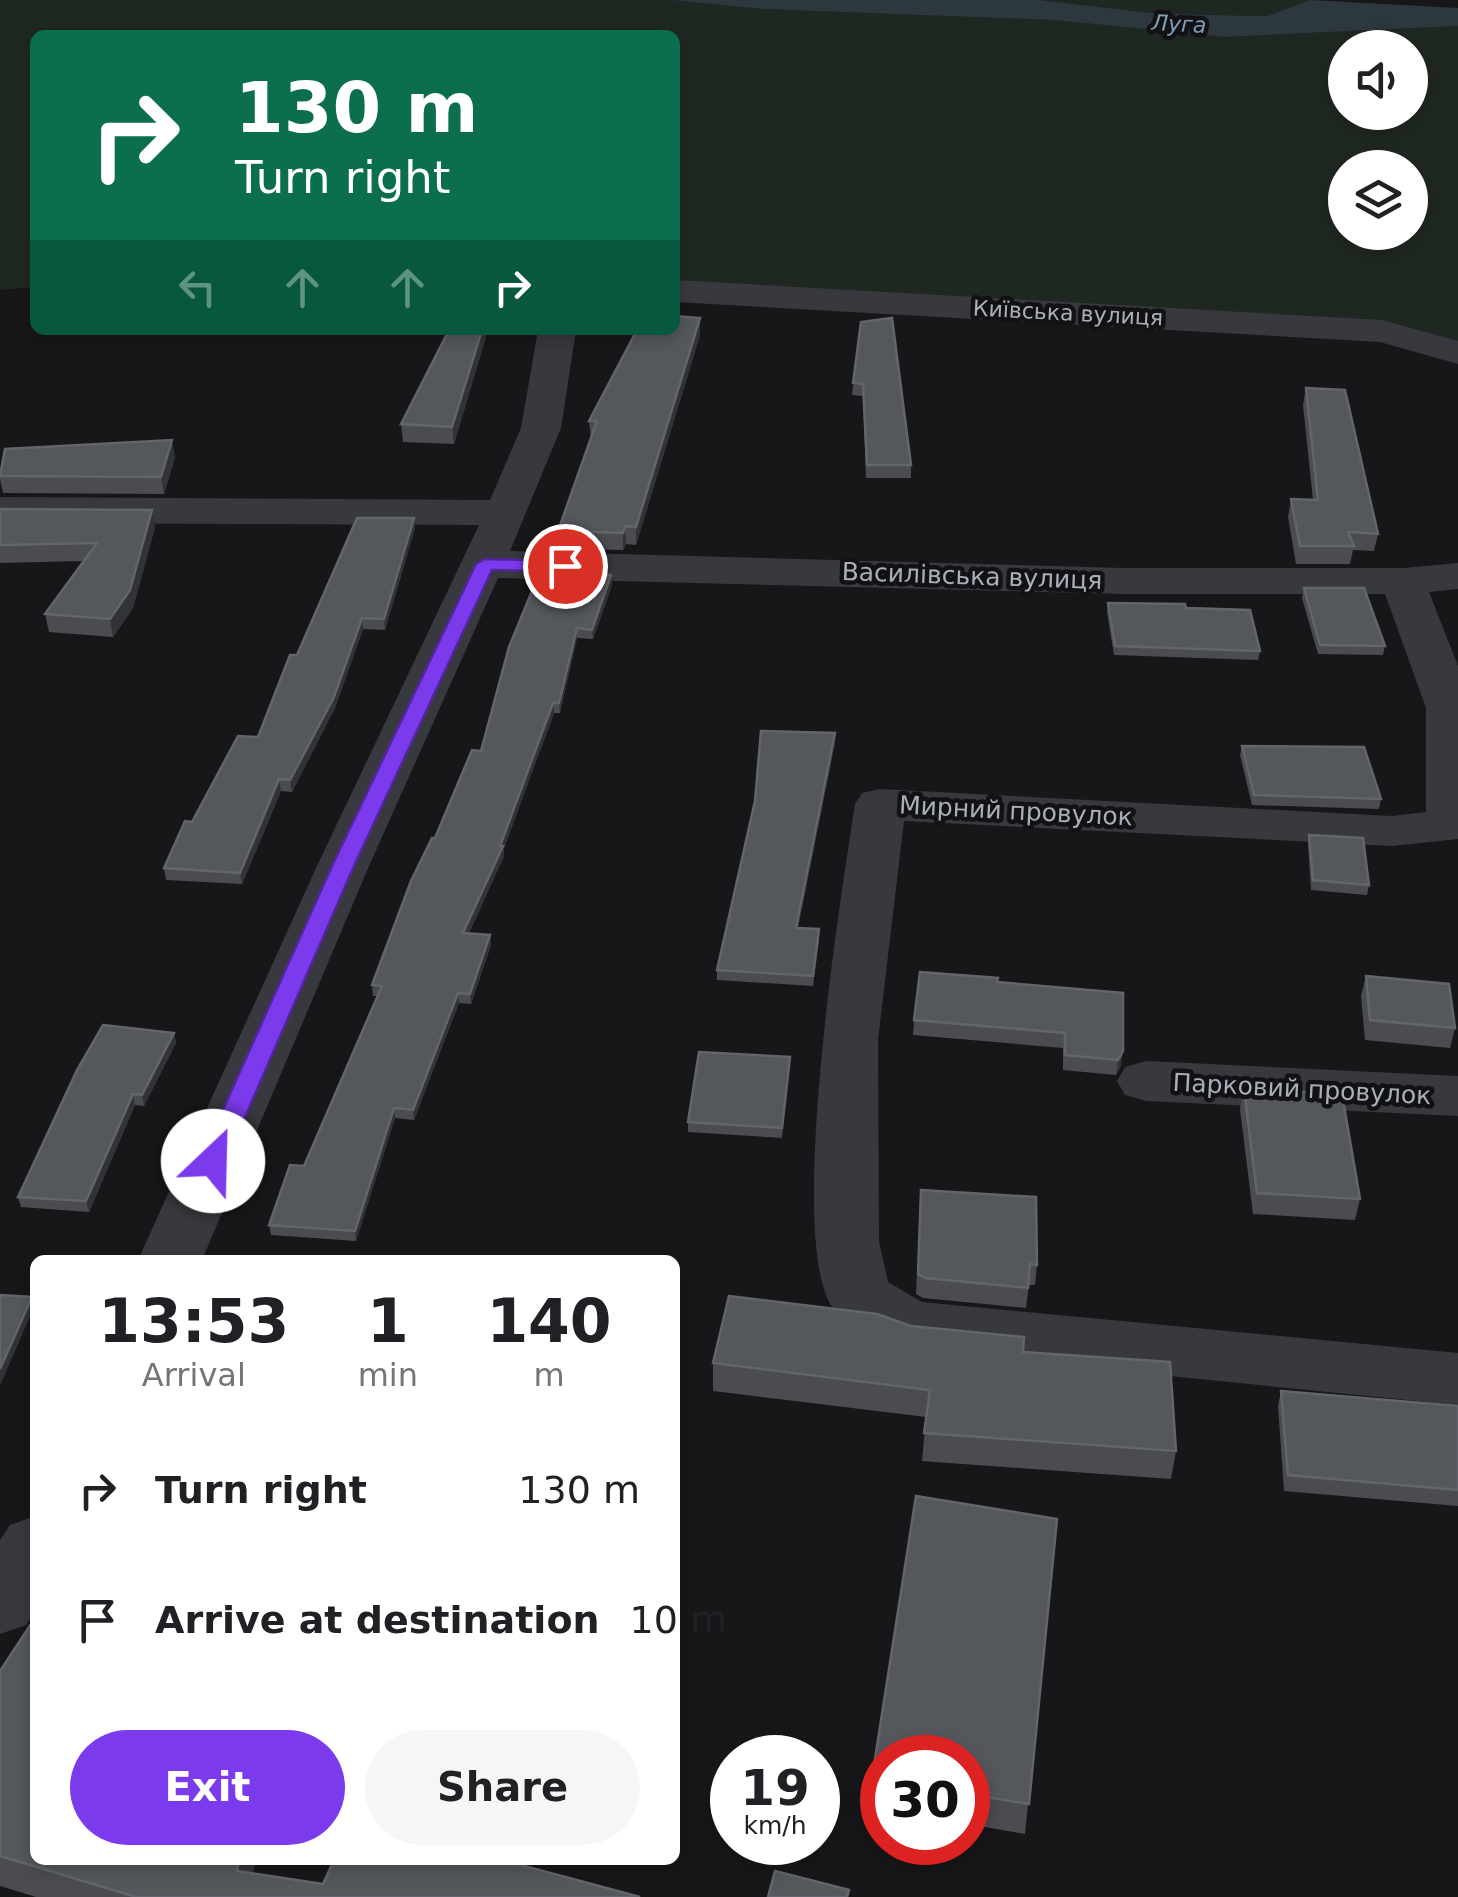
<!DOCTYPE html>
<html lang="en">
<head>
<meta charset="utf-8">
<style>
	:root { --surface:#fff; --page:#f6f6f6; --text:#202124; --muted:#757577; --accent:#7c3aed }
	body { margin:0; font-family:"DejaVu Sans",sans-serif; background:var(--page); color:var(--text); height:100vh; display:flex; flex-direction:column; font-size:38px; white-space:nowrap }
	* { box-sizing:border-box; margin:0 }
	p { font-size:32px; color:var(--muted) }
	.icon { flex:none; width:55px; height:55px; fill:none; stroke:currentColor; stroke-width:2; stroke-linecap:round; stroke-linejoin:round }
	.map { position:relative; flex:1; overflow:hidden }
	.drawer { position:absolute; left:30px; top:1255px; width:650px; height:610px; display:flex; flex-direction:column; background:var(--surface); border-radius:15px; box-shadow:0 5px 15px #0003 }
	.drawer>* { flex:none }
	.hud { position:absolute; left:30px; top:30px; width:650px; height:305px; border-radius:15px; box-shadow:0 5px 15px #0003; background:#0b6e4f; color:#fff; overflow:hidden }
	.buttons { position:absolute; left:1328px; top:30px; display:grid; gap:20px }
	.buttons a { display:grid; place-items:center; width:100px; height:100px; border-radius:50%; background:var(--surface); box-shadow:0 5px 15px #0003; font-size:50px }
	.speed { position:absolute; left:710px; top:1735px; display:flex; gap:20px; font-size:50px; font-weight:700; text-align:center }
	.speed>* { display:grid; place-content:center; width:130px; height:130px; border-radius:50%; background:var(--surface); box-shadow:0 5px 15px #0003; line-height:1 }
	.speed small { font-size:25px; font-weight:400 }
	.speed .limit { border:15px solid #d22; background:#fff; color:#111 }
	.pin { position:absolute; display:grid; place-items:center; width:85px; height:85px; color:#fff; margin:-42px; border:5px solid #fff; border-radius:50%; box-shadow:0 2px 10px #0007 }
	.me { position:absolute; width:110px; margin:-55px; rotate:24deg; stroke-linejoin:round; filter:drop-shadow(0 0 8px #0008) }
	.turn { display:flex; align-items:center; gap:35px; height:210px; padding:0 40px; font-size:45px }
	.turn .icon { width:130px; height:130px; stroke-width:2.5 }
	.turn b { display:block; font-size:70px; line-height:85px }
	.lanes { display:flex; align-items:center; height:95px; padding:0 40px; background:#0003; justify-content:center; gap:50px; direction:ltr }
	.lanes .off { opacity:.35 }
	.eta { display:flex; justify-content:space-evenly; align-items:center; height:170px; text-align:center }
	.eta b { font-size:60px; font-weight:700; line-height:70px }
	.primary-button { display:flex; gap:20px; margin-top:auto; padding:20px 40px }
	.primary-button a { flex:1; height:115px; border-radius:60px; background:var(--accent); color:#fff; font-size:40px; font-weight:700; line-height:115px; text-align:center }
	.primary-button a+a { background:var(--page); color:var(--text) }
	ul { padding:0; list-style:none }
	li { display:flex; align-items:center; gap:30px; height:130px; padding:0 40px }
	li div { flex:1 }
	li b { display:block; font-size:38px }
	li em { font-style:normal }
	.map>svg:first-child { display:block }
</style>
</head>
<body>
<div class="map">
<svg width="1458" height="1897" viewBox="0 0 1458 1897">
	<rect width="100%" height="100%" fill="#171719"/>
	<path fill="#1f2820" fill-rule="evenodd" d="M 0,0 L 670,0 L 763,9 L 1054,20 L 1224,37 L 1458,26 L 1458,343 L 675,281 L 675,35 L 35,35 L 35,287 L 0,290 ZM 1345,48 L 1410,48 L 1410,112 L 1345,112 ZM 1345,168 L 1410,168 L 1410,232 L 1345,232 Z
		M 1040,0 L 1310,0 L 1267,16 L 1159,14 Z"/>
	<path fill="#2d373e" d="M 670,0 L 1040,0 L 1159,14 L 1267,16 L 1310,0 L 1458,8 L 1458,26 L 1224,37 L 1054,20 L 763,9 Z"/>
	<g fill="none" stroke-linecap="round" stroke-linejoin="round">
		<path fill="#38393e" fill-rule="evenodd" d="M 675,280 L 1382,320 L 1458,341 L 1458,364 L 1380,342 L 675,302 Z
			M 538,330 L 576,330 L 561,428 L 510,551 L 1123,568 L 1403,568 L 1458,563 L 1458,589 L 1429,592 L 1458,666 L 1458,839 L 1392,846 L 904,821 L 878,1040 L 879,1241 L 888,1282 L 922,1302 L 1458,1353 L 1458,1405 L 909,1350 C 886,1343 851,1329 835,1311 C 783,1250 842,891 855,804 L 862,793 L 880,789 L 1392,816 L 1426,812 L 1426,708 L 1385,594 L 1123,594 L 498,578 L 369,866 L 202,1260 L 138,1260 L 317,866 L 479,525 L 0,523 L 0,497 L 490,500 L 521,428 Z
			M 1146,1061 L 1458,1076 L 1458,1116 L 1146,1101 L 1125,1095 L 1117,1081 L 1125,1067 Z
			M 35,1516 L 35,1610 L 26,1625 L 0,1634 L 0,1540 L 10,1525 Z"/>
	</g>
	<path fill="#4a4c51" d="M 700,318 L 700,335 L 636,545 L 626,544 L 623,550 L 559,549 L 558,531 L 591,438 L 589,421 Z
		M 861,322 L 911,465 L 911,478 L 866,478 L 863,396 L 852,395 Z
		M 488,330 L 454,444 L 403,442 L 401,424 Z
		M 1306,388 L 1378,534 L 1374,551 L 1353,550 L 1350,564 L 1296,564 L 1288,517 L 1291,499 L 1313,500 L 1303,405 Z
		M 175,457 L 164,494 L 3,493 L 0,479 L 0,473 Z
		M 0,509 L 155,527 L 133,608 L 113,637 L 49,632 L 45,614 L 84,561 L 0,563 Z
		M 415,528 L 385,630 L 363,629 L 335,708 L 292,792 L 281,791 L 242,884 L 166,880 L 164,868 L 192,822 L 258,737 L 297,655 Z
		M 611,575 L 612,585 L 593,639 L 577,638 L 560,713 L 554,713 L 504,848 L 504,856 L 469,933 L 490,935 L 491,945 L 471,1004 L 459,1003 L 414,1120 L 395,1118 L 356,1241 L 271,1235 L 269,1225 L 304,1166 L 378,996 L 373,996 L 372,985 L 435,838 L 481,751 L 540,591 Z
		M 1304,588 L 1385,646 L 1383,655 L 1318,654 L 1302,598 Z
		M 1108,603 L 1186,608 L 1260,651 L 1258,660 L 1114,655 L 1107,612 Z
		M 835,743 L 798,928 L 819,939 L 813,986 L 717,980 L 717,970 Z
		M 1242,746 L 1381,799 L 1379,809 L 1252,805 L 1240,755 Z
		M 1309,835 L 1369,885 L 1367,895 L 1311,890 L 1308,845 Z
		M 1366,976 L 1455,1028 L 1450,1048 L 1365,1040 L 1361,996 Z
		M 997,982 L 1123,993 L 1121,1066 L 1116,1075 L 1063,1070 L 1063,1048 L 913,1035 L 914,1020 Z
		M 174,1033 L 176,1043 L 144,1106 L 135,1105 L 89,1212 L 21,1207 L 18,1197 Z
		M 790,1057 L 782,1138 L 688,1132 L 688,1122 Z
		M 1244,1089 L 1360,1199 L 1355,1220 L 1253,1214 L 1240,1109 Z
		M 921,1190 L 1037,1265 L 1035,1285 L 1029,1285 L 1026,1308 L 923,1298 L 916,1294 Z
		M 911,1326 L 1023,1352 L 1176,1451 L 1171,1479 L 922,1461 L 926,1417 L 713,1391 L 713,1363 Z
		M 1281,1391 L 1458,1406 L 1458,1506 L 1284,1491 L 1278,1406 Z
		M 916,1496 L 1057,1519 L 1025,1834 L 968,1824 L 968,1758 L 882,1758 L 882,1810 L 870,1808 L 872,1778 Z
		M 0,1671 L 35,1860 L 256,1860 L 253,1873 L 323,1884 L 640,1897 L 36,1897 L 0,1886 Z"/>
	<path fill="#313336" d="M 700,318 L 700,335 L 636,545 L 636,527 Z
		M 482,330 L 488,330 L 454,444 L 452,427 Z
		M 172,440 L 175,457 L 164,494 L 161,477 Z
		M 152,510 L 155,527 L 133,608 L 113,637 L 110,619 Z
		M 414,518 L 415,528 L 385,630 L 384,619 Z
		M 625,526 L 626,544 L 623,550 L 623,533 Z
		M 611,575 L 612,585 L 593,639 L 592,630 Z
		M 362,618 L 363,629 L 335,708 L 292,792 L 290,780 Z
		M 577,628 L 577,638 L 560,713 L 559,703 Z
		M 553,703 L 554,713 L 504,848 L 504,856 L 464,943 L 463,933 L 500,846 Z
		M 835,733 L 835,743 L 796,938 L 796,928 Z
		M 279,779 L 281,791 L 242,884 L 240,873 Z
		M 490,935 L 491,945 L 471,1004 L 470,994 Z
		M 458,993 L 459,1003 L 414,1120 L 413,1110 Z
		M 174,1033 L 176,1043 L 144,1106 L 142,1095 Z
		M 1123,1051 L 1121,1066 L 1116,1075 L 1118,1060 Z
		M 133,1094 L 135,1105 L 89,1212 L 86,1201 Z
		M 394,1108 L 395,1118 L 356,1241 L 355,1231 Z
		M 32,1297 L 34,1307 L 0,1386 L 0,1369 Z
		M 239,1860 L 256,1860 L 246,1897 L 237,1871 Z"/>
	<path fill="#54575c" stroke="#62656b" stroke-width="2.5" d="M 675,316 L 700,318 L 636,527 L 625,526 L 623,533 L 558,531 L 597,421 L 589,421 L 637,330 L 675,330 Z
		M 892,318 L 911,465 L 867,465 L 863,384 L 853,383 L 861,322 Z
		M 449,330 L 482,330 L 452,427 L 401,424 Z
		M 1306,388 L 1345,390 L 1378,534 L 1348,532 L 1354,546 L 1300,546 L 1291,499 L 1318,500 Z
		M 172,440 L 161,477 L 0,476 L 5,449 Z
		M 0,509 L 152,510 L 130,590 L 110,619 L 45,614 L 97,543 L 0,545 Z
		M 357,518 L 414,518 L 384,619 L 362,618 L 334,697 L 290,780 L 279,779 L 240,873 L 164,868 L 185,821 L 192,822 L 238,736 L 258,737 L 290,655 L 297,655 Z
		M 546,574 L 611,575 L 592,630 L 577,628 L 559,703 L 553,703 L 500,846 L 503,846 L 463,933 L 490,935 L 470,994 L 458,993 L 413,1110 L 394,1108 L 355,1231 L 269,1225 L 290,1165 L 304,1166 L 382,986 L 372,985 L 411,881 L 432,838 L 435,838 L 472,750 L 481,751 L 509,647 L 532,591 L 540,591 Z
		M 1304,588 L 1364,588 L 1385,646 L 1320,645 Z
		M 1108,603 L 1185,604 L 1186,608 L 1250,610 L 1260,651 L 1115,646 Z
		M 761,731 L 835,733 L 796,928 L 819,929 L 813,976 L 717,970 L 755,801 Z
		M 1242,746 L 1364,747 L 1381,799 L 1254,795 Z
		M 1309,835 L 1363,838 L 1369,885 L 1313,880 Z
		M 920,972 L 998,978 L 997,982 L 1123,993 L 1123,1051 L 1118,1060 L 1065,1055 L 1065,1033 L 914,1020 Z
		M 1366,976 L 1449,984 L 1455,1028 L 1370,1020 Z
		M 103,1025 L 174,1033 L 142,1095 L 133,1094 L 86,1201 L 18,1197 L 77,1070 Z
		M 699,1052 L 790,1057 L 782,1128 L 688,1122 Z
		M 1244,1089 L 1342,1094 L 1360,1199 L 1257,1193 Z
		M 921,1190 L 1036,1197 L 1037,1265 L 1030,1264 L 1028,1288 L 925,1278 L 918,1274 Z
		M 0,1295 L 32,1297 L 0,1369 Z
		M 729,1296 L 877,1314 L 911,1326 L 1024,1337 L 1023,1352 L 1170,1362 L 1176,1451 L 924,1433 L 930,1390 L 713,1363 Z
		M 1281,1391 L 1458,1406 L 1458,1490 L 1288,1475 Z
		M 916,1496 L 1057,1519 L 1029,1804 L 968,1794 L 968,1758 L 882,1758 L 882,1780 L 872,1778 Z
		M 35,1618 L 35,1860 L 239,1860 L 237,1871 L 323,1884 L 334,1860 L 502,1860 L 640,1897 L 136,1897 L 0,1856 L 0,1671 Z
		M 775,1871 L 849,1890 L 847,1897 L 768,1897 Z"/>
	<path fill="#7c3aed" stroke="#51269a" stroke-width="2.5" d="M 485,559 L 565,561 L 574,566 L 565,571 L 492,570 L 354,866 L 226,1161 L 213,1170 L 204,1167 L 200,1161 L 332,866 L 476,564 Z"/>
	<g text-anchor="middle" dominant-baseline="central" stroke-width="9" stroke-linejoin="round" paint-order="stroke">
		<g font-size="22" font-style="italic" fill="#7f9eb5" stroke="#121214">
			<text transform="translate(1179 24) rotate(3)">Луга</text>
		</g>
		<g font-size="22" fill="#a9afba" stroke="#121214">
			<text transform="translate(1068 313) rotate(3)">Київська вулиця</text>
		</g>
		<g font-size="25" fill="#a9afba" stroke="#121214">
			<text transform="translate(972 576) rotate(2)">Василівська вулиця</text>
			<text transform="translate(1016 811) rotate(3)">Мирний провулок</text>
			<text transform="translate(1302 1089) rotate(3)">Парковий провулок</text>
		</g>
	</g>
</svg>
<div class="buttons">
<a><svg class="icon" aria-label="sound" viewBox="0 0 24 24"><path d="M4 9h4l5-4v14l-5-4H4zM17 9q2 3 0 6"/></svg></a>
<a><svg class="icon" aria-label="layers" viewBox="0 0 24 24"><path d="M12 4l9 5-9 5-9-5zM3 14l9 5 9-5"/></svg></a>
</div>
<div class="speed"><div>19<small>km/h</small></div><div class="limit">30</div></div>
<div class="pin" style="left:565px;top:566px;background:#d93025"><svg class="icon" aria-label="arrive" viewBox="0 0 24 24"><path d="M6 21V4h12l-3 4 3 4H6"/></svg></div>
<svg class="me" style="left:213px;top:1161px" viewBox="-20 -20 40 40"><circle r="19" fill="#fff"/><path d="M0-13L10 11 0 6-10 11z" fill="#7c3aed"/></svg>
<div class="hud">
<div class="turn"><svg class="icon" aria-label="right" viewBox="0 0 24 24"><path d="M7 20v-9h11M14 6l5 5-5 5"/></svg><div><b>130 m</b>Turn right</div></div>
<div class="lanes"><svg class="icon off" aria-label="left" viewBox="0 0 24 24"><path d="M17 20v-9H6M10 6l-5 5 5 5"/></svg><svg class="icon off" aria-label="ahead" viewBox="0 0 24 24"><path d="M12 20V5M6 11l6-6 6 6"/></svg><svg class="icon off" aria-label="ahead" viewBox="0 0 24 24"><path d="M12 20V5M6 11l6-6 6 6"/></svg><svg class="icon" aria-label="right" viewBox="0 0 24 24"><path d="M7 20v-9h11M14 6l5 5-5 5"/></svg></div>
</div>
<section class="drawer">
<div class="eta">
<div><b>13:53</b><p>Arrival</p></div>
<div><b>1</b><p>min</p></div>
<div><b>140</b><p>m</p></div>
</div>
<ul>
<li><svg class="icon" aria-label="right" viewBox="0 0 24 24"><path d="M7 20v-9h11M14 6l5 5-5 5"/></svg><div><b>Turn right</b></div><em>130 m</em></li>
<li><svg class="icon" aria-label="arrive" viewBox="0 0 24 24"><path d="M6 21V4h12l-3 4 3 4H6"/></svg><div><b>Arrive at destination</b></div><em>10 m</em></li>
</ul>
<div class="primary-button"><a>Exit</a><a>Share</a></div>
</section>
</div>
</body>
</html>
